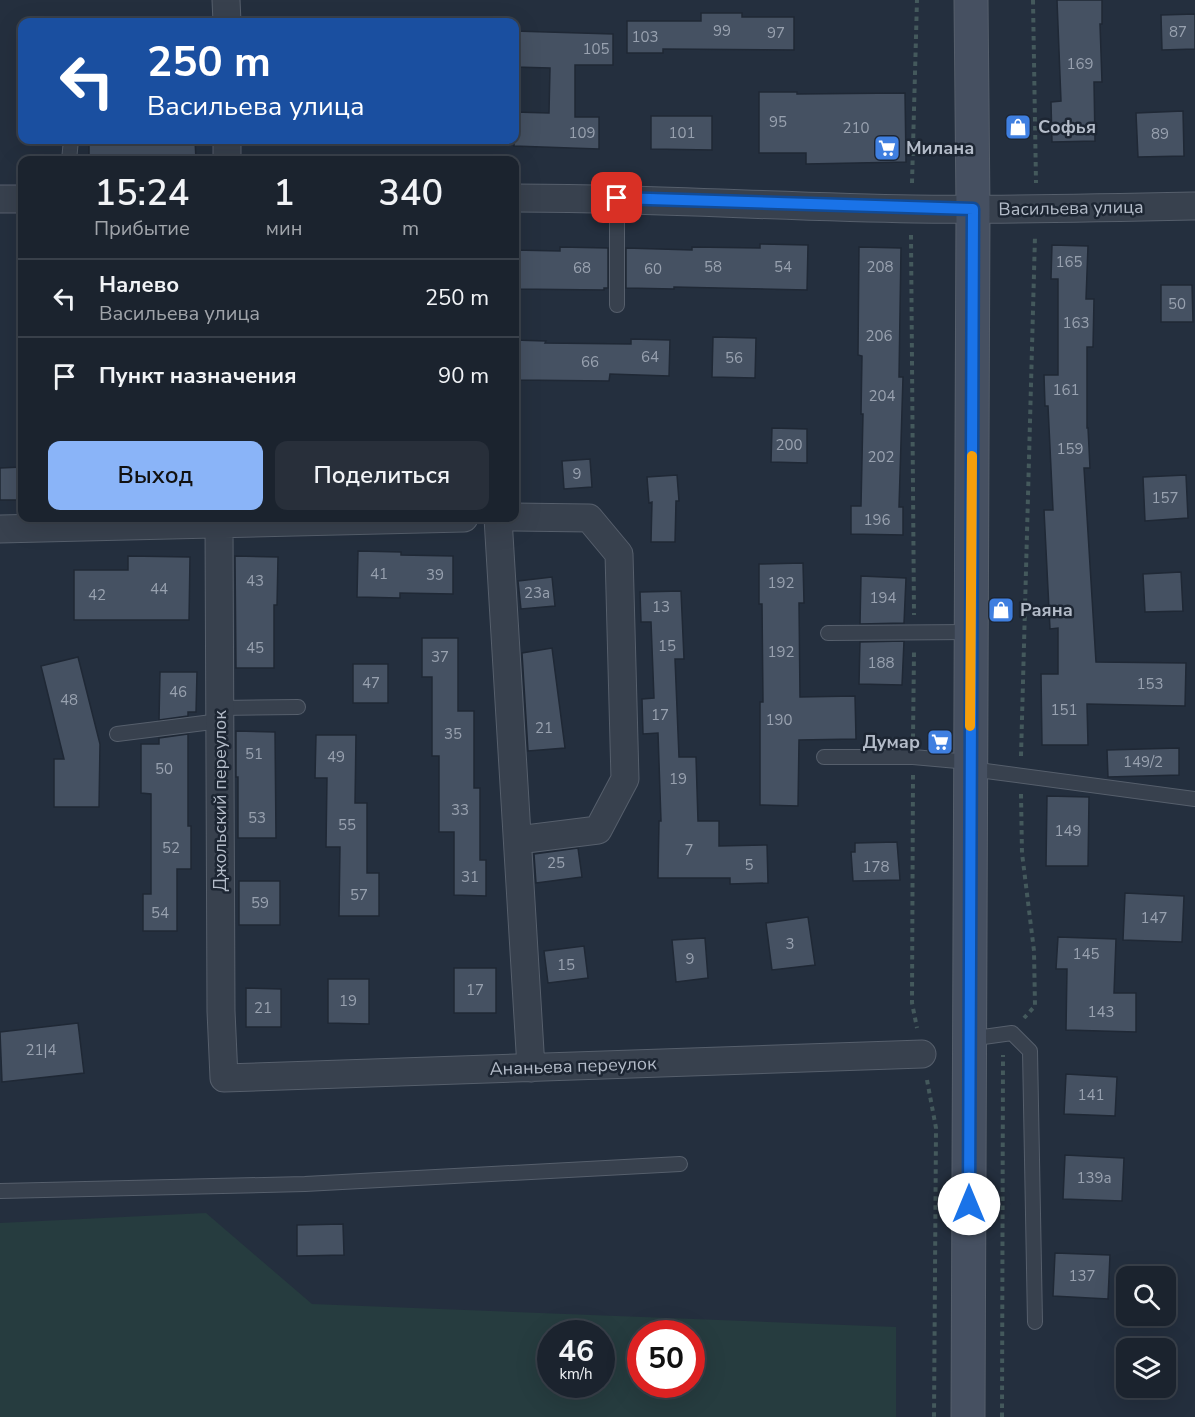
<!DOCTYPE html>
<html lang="ru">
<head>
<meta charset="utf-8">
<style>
	:root { --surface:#1b232e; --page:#282f3a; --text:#f1f3f6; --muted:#a0a4aa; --line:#39404a; --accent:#8ab4f8 }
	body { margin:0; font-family:"Nunito Sans",sans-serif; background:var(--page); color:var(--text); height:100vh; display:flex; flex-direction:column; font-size:22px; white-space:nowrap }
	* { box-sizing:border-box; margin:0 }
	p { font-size:20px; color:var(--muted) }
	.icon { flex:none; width:33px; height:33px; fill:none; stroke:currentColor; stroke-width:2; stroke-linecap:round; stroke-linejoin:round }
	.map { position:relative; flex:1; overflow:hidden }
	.drawer { position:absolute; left:18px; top:156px; width:501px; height:366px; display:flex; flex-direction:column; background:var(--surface); border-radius:12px; box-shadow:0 6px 24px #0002,0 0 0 2px var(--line) }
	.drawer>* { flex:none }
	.guide { position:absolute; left:18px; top:18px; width:501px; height:126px; border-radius:12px; box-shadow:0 6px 24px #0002,0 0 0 2px var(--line); background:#1a4fa0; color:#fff; overflow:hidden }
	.buttons { position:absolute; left:1116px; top:1266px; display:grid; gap:12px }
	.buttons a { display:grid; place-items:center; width:60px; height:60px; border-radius:12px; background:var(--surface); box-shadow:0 6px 24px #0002,0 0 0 2px var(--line); font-size:30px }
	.speed { position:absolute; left:537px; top:1320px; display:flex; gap:12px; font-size:30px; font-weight:700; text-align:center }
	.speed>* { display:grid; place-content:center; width:78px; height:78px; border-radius:50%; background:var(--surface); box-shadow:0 6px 24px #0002,0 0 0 2px var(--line); line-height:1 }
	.speed small { font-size:15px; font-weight:400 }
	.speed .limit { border:9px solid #d22; background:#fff; color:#111 }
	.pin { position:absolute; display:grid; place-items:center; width:51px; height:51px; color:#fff; margin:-26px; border-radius:12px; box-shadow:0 3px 9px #0006 }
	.me { position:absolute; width:66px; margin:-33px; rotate:0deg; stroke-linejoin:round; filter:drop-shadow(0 0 4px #0008) }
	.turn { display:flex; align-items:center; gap:21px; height:126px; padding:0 30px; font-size:27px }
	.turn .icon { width:78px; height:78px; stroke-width:2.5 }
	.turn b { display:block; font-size:42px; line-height:51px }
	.eta { display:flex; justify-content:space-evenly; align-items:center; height:102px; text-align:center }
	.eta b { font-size:36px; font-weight:600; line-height:42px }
	.cta { display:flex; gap:12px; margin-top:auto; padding:12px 30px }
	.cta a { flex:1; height:69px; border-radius:12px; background:var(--accent); color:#111; font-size:24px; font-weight:600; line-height:69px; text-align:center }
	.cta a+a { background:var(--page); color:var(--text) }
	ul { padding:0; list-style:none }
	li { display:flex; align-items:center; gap:18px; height:78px; padding:0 30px; border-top:2px solid var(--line) }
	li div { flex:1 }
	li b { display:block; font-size:22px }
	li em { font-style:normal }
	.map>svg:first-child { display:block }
</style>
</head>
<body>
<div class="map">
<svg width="1195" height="1417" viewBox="0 0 1195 1417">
	<rect width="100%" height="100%" fill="#242f3e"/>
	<path fill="#263c3f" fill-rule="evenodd" d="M 206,1213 L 312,1304 L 896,1327 L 896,1417 L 0,1417 L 0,1223 ZM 550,1334 L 602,1334 L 602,1384 L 550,1384 ZM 640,1334 L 692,1334 L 692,1384 L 640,1384 Z"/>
	<path fill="#455162" stroke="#1f2835" stroke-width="1.5" d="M 1057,0 L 1102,0 L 1102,24 L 1100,24 L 1102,82 L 1094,82 L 1095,141 L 1052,142 L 1051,102 L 1061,101 Z
		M 701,13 L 742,13 L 742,17 L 794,17 L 794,50 L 663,49 L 663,53 L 627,53 L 627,21 L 701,21 Z
		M 1195,14 L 1195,49 L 1162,50 L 1161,15 Z
		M 514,31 L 613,34 L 613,65 L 575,65 L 575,117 L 599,117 L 599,149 L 514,146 L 514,112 L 549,113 L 550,68 L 514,67 Z
		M 759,92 L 797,92 L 797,94 L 905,93 L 906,162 L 806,164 L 806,153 L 759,153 Z
		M 1183,111 L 1184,156 L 1138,157 L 1136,113 Z
		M 651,116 L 712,116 L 712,150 L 651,149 Z
		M 89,140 L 195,140 L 196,160 L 89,160 Z
		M 760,244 L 808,245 L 807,290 L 674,287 L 674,289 L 626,288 L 626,248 L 692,250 L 692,247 L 760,248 Z
		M 1052,245 L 1088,246 L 1086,299 L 1094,299 L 1093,347 L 1087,347 L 1087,428 L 1088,428 L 1090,468 L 1084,468 L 1096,662 L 1186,663 L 1185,706 L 1087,704 L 1088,745 L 1042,745 L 1041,674 L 1058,674 L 1058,628 L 1050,629 L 1044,510 L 1053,510 L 1048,406 L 1045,406 L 1044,375 L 1058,375 L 1058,279 L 1051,279 Z
		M 560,247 L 608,248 L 608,288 L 604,288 L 604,290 L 514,289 L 514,250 L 560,251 Z
		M 859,247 L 901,248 L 899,377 L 903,377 L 899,507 L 903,507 L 903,535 L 851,534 L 851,506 L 861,506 L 863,414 L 861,414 L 862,356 L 858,355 Z
		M 1161,285 L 1192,285 L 1193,322 L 1161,322 Z
		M 713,337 L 756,338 L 755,378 L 712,377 Z
		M 631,339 L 670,340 L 669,376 L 610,374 L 609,381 L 514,380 L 514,340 L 546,341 L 545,343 L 631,344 Z
		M 772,428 L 807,429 L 807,463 L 771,462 Z
		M 590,459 L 592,487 L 564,489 L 562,461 Z
		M 22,467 L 22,500 L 0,500 L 0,468 Z
		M 677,475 L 679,501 L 676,501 L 675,542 L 651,542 L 652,502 L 649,503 L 647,477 Z
		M 1186,475 L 1188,518 L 1145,521 L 1143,477 Z
		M 358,551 L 401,552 L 401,555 L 453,556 L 453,594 L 400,593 L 400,598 L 357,597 Z
		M 128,556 L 190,557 L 189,620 L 74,620 L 74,570 L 128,570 Z
		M 235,556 L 278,557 L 277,605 L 274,605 L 274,668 L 236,668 Z
		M 803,563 L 804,603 L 799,603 L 800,697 L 855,696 L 856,739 L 799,740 L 798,806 L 760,805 L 760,702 L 763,702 L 762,604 L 759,604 L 759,564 Z
		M 1181,572 L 1183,611 L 1145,612 L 1143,574 Z
		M 861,576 L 906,578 L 904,623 L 860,624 Z
		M 552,577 L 555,606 L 521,609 L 518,581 Z
		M 681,591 L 684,659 L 675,659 L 679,757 L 696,757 L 698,821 L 719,821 L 719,846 L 767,845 L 768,883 L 730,884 L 730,878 L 658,878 L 659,821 L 661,821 L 658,733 L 643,734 L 642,699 L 654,698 L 651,622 L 641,622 L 640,592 Z
		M 422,638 L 458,638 L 458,711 L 474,711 L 474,788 L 480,788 L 480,860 L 486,860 L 486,896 L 454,895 L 454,832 L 439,832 L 439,756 L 432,756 L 432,677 L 422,677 Z
		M 904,641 L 902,685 L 859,684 L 860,642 Z
		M 552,648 L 565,748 L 528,751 L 522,653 Z
		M 78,657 L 100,744 L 99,807 L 54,807 L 54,759 L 64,759 L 41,666 Z
		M 353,664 L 388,664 L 388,703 L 353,703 Z
		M 160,672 L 197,672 L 196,712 L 188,712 L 188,716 L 159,720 Z
		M 236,731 L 275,732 L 276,838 L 238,838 L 238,777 L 236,777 Z
		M 188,734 L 188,826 L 191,826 L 191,869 L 177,869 L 177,931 L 143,931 L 143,894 L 151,894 L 151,794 L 141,793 L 141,744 L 159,744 L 159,738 Z
		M 316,735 L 356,735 L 355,803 L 367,803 L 367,873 L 379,873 L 379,916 L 339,916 L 340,847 L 326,847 L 327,778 L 315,778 Z
		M 1179,748 L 1179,775 L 1108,777 L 1107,750 Z
		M 1047,796 L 1089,797 L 1088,866 L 1046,866 Z
		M 897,842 L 900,880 L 853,881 L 851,852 L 855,852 L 855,843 Z
		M 578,848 L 582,877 L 536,883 L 534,854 Z
		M 239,881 L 280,881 L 280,925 L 239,925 Z
		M 1125,893 L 1184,896 L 1182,942 L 1123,940 Z
		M 808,917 L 815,965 L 772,970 L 766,923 Z
		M 1058,937 L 1116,939 L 1114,993 L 1136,993 L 1136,1032 L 1066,1030 L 1067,969 L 1056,969 Z
		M 705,938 L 708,978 L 676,982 L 672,940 Z
		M 584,946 L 588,978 L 548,983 L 544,951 Z
		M 454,968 L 496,968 L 496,1013 L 454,1013 Z
		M 328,979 L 369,979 L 369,1024 L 328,1023 Z
		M 246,988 L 281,989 L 281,1027 L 246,1027 Z
		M 78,1023 L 84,1073 L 2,1082 L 0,1032 Z
		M 1066,1074 L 1117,1077 L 1115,1116 L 1064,1114 Z
		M 1065,1155 L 1124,1158 L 1122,1201 L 1063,1199 Z
		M 343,1224 L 344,1255 L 297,1256 L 297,1225 Z
		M 1055,1253 L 1110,1255 L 1108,1299 L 1053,1296 Z"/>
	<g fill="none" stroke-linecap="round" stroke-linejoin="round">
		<defs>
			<path id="lane" d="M 69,160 L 71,140
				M 617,305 L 617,198
				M 828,633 L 971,632
				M 219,708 L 298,707
				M 117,734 L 220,721
				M 824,757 L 913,757 L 969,762
				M 971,769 L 1195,799
				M 969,1039 L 1012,1033 L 1030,1051 L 1035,1322
				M 0,1191 L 305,1184 L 680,1164"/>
			<path id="street" d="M 226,0 L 227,22
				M 227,140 L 227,160
				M 514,198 C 648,198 781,207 914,209 C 1008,210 1101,208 1195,206
				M 0,199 L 22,199
				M 514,517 L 589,518 L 619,554 L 625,779 L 598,830 L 518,840
				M 498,518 L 531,1068
				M 219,524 L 221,1011 L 224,1078 L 922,1054
				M 0,529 L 464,518"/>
			<path id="secondary" d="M 968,1417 L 973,209 L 971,0"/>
		</defs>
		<use href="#lane" stroke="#565f6c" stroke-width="16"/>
		<use href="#street" stroke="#565f6c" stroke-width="29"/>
		<use href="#secondary" stroke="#565f6c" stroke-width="35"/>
		<path stroke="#44595c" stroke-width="4" stroke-dasharray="4.5 4.5" stroke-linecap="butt" d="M 1033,0 L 1036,183
			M 912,183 L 917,0
			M 911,235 L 914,615
			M 913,738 L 914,652
			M 1021,756 L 1035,236
			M 913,775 L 912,1003 L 917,1028
			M 1021,794 L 1022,853 L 1034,951 L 1035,1006 L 1024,1018
			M 927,1080 L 936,1128 L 934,1417
			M 1002,1417 L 1003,1055"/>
		<use href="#lane" stroke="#38414e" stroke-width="14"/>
		<use href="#street" stroke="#38414e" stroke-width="27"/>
		<use href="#secondary" stroke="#465061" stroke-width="33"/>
	</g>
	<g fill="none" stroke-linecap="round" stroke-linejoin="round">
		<defs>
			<path id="route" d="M 617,198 L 973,209 L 969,1204"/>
		</defs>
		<use href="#route" stroke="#114b97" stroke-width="15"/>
		<use href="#route" stroke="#1a73e8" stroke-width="10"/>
		<path stroke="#f59e0b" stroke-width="10" d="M 970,726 L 972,456"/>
	</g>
	<defs>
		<symbol id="shop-square" viewBox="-11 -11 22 22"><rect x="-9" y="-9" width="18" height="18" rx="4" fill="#3f7fe0" stroke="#1d2633"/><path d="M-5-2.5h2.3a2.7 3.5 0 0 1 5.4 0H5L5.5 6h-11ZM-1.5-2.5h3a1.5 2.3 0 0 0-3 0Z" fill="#fff"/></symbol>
		<symbol id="supermarket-square" viewBox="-11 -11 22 22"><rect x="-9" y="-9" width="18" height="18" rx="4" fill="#3f7fe0" stroke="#1d2633"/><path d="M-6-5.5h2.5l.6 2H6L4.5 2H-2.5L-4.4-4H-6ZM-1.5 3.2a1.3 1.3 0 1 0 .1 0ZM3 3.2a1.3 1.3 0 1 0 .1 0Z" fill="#fff"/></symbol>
	</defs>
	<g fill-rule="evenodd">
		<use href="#shop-square" x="1003" y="112" width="30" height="30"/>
		<use href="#supermarket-square" x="872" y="133" width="30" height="30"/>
		<use href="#shop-square" x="986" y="595" width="30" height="30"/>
		<use href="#supermarket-square" x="925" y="727" width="30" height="30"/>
	</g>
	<g text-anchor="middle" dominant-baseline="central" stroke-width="5" stroke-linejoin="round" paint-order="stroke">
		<g font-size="15" fill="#98a1af">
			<text x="722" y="31">99</text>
			<text x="1178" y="32">87</text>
			<text x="776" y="33">97</text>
			<text x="645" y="37">103</text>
			<text x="596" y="49">105</text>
			<text x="1080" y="64">169</text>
			<text x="778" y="122">95</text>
			<text x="856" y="128">210</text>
			<text x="582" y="133">109</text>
			<text x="682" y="133">101</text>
			<text x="1160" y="134">89</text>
			<text x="1069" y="262">165</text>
			<text x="713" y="267">58</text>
			<text x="783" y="267">54</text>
			<text x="880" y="267">208</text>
			<text x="582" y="268">68</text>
			<text x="653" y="269">60</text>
			<text x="1177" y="304">50</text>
			<text x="1076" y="323">163</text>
			<text x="879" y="336">206</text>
			<text x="650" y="357">64</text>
			<text x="734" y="358">56</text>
			<text x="590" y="362">66</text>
			<text x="1066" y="390">161</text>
			<text x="882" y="396">204</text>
			<text x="789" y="445">200</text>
			<text x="1070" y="449">159</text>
			<text x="881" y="457">202</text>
			<text x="577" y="474">9</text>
			<text x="1165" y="498">157</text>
			<text x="877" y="520">196</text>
			<text x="379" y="574">41</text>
			<text x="435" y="575">39</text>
			<text x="255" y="581">43</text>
			<text x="781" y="583">192</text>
			<text x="159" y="589">44</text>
			<text x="537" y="593">23а</text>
			<text x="97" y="595">42</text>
			<text x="883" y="598">194</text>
			<text x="661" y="607">13</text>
			<text x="667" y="646">15</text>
			<text x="255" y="648">45</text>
			<text x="781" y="652">192</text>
			<text x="440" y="657">37</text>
			<text x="881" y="663">188</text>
			<text x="371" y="683">47</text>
			<text x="1150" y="684">153</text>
			<text x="178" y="692">46</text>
			<text x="69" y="700">48</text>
			<text x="1064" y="710">151</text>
			<text x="660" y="715">17</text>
			<text x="779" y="720">190</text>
			<text x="544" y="728">21</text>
			<text x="453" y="734">35</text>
			<text x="254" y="754">51</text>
			<text x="336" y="757">49</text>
			<text x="1143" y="762">149/2</text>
			<text x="164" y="769">50</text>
			<text x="678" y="779">19</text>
			<text x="460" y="810">33</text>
			<text x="257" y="818">53</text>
			<text x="347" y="825">55</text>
			<text x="1068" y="831">149</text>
			<text x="171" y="848">52</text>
			<text x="689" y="850">7</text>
			<text x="556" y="863">25</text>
			<text x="749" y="865">5</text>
			<text x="876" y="867">178</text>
			<text x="470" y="877">31</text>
			<text x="359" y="895">57</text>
			<text x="260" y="903">59</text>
			<text x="160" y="913">54</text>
			<text x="1154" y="918">147</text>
			<text x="790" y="944">3</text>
			<text x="1086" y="954">145</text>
			<text x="690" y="959">9</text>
			<text x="566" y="965">15</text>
			<text x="475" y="990">17</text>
			<text x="348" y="1001">19</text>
			<text x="263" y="1008">21</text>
			<text x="1101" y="1012">143</text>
			<text x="41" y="1050">21|4</text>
			<text x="1091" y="1095">141</text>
			<text x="1094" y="1178">139а</text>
			<text x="1082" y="1276">137</text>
		</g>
		<g font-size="18" font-weight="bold" fill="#b4bcc9" stroke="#1d2633" text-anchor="start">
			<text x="1038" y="127">Софья</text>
			<text x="906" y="148">Милана</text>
			<text x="1020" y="610">Раяна</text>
			<text x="920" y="742" text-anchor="end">Думар</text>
		</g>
		<g font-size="18" fill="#b4bcc9" stroke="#1d2633">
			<text transform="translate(1071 208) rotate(-1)">Васильева улица</text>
			<text transform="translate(220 801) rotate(-90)">Джольский переулок</text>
			<text transform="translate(573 1066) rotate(-2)">Ананьева переулок</text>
		</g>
	</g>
</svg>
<div class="buttons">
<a><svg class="icon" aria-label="search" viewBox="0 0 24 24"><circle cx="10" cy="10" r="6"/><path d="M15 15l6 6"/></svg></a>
<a><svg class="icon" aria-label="layers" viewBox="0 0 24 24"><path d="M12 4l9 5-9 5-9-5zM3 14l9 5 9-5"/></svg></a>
</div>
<div class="speed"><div>46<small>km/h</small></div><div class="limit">50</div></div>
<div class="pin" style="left:617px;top:198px;background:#d93025"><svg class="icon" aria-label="arrive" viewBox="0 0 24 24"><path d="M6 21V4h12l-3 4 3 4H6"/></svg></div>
<svg class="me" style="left:969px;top:1204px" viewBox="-20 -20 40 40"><circle r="19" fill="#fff"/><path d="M0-13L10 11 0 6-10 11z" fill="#1a73e8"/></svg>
<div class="guide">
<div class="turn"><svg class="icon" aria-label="left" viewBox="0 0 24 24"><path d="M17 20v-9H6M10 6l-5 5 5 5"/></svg><div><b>250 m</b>Васильева улица</div></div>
</div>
<section class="drawer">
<div class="eta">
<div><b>15:24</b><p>Прибытие</p></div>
<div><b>1</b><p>мин</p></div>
<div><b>340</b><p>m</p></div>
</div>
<ul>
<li><svg class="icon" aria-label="left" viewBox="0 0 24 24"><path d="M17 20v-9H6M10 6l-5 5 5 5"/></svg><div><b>Налево</b><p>Васильева улица</p></div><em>250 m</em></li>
<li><svg class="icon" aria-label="arrive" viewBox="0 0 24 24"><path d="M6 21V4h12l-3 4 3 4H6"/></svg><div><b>Пункт назначения</b></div><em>90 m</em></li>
</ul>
<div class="cta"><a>Выход</a><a>Поделиться</a></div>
</section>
</div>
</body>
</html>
